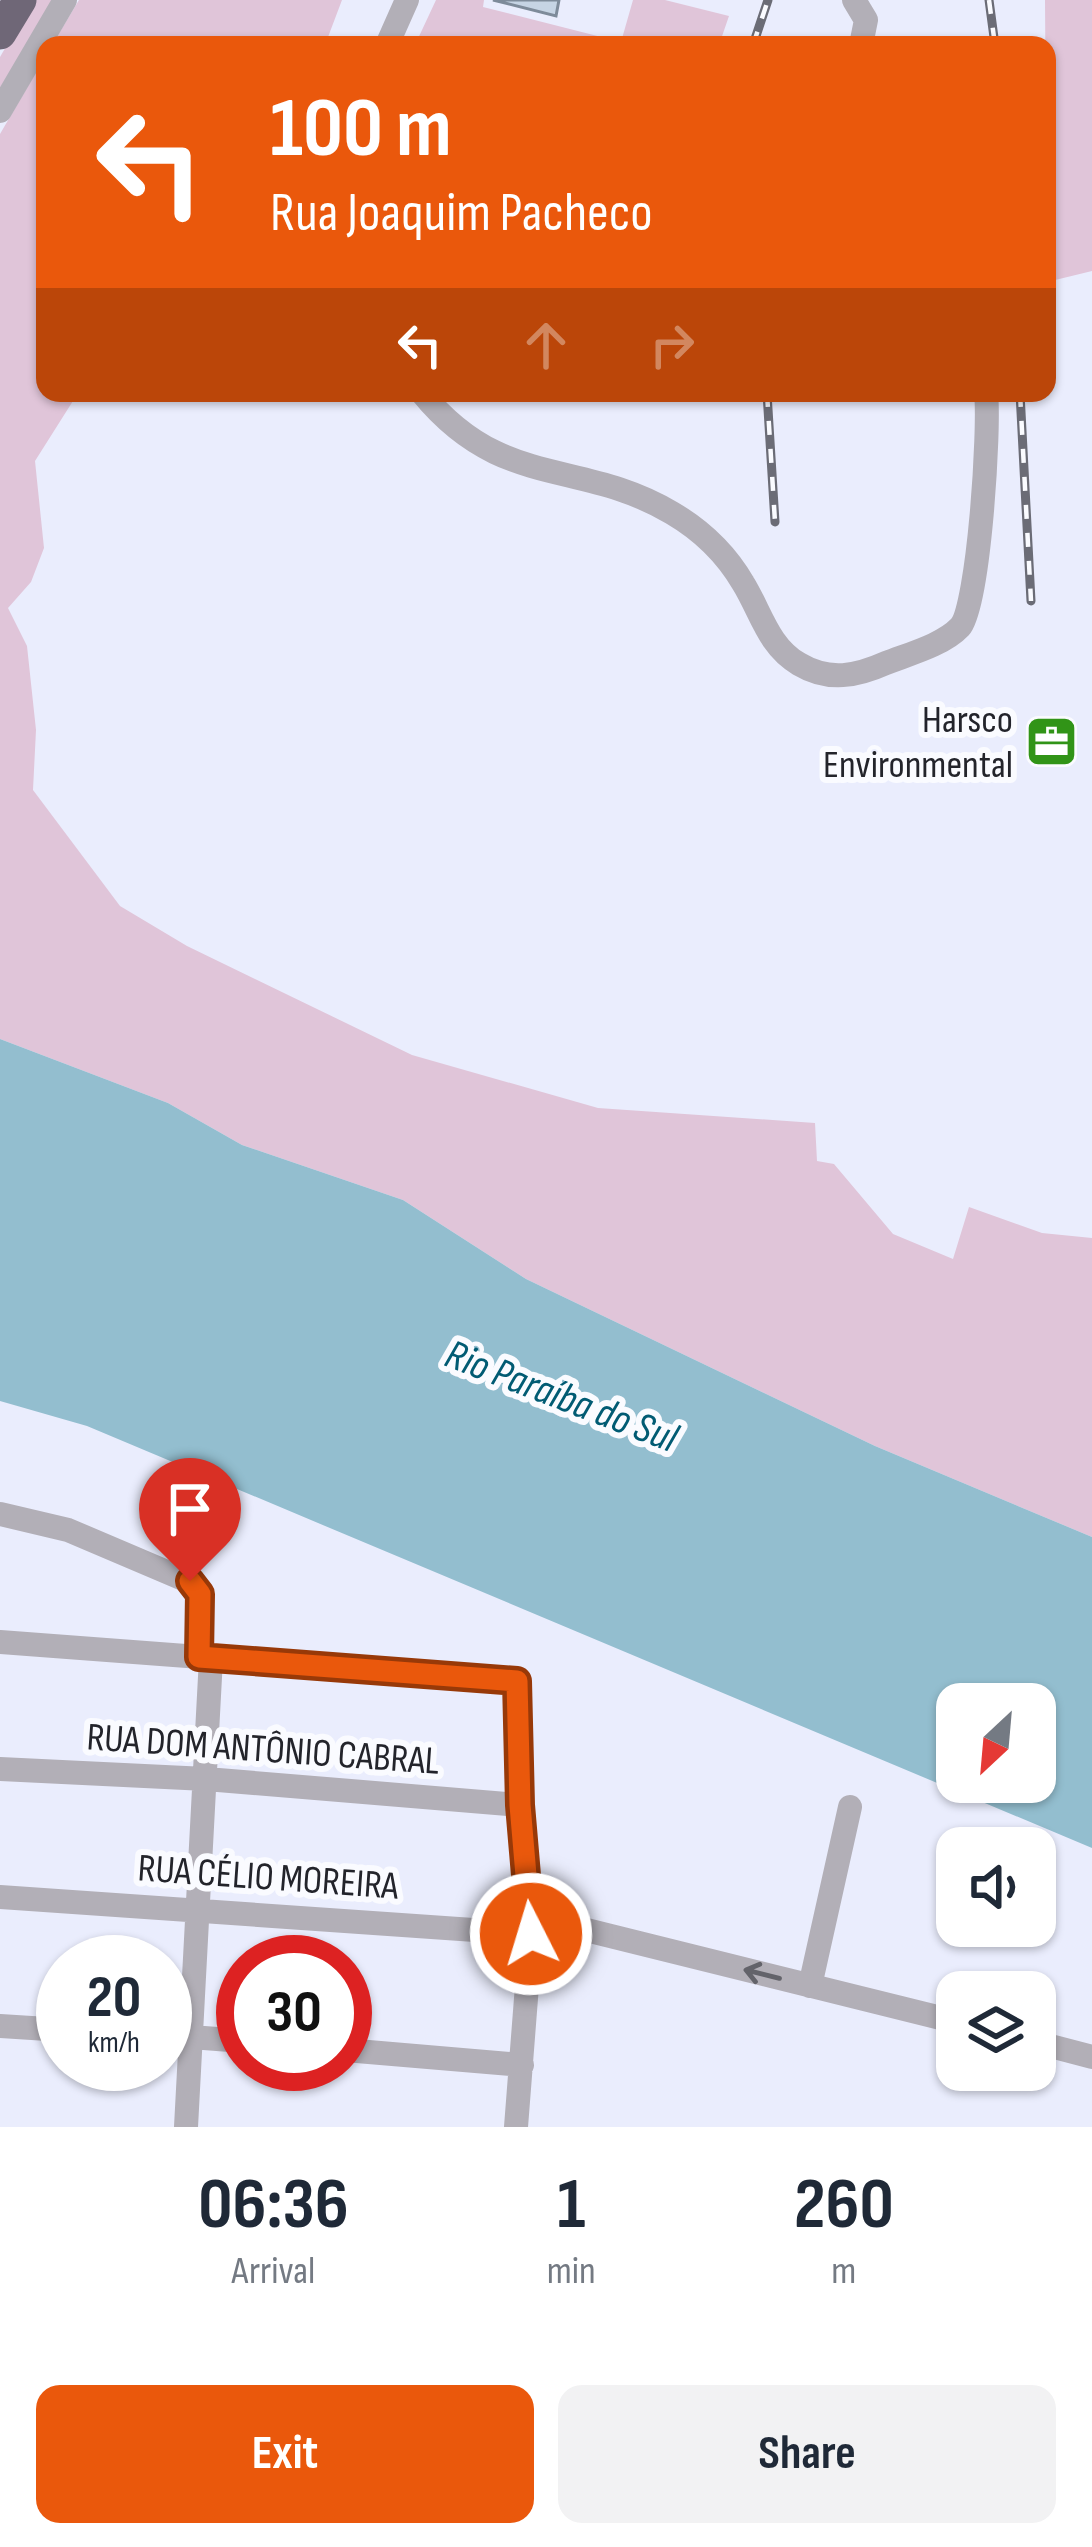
<!DOCTYPE html>
<html lang="en">
<head>
<meta charset="utf-8">
<style>
	:root { --surface:#fff; --page:#f2f2f3; --text:#1f2937; --muted:#747a83; --accent:#ea580c }
	body { margin:0; font-family:"Sofia Sans Condensed",sans-serif; background:var(--page); color:var(--text); height:100vh; display:flex; flex-direction:column; font-size:45px; white-space:nowrap }
	* { box-sizing:border-box; margin:0 }
	p { font-size:39px; color:var(--muted) }
	.icon { flex:none; width:66px; height:66px; fill:none; stroke:currentColor; stroke-width:2; stroke-linecap:round; stroke-linejoin:round }
	.map { position:relative; height:2127px; overflow:hidden }
	.sheet { display:flex; flex-direction:column; background:var(--surface); flex:1 }
	.sheet>* { flex:none }
	.hud { position:absolute; left:36px; top:36px; width:1020px; height:366px; border-radius:24px; box-shadow:0 3px 9px #0004; background:#ea580c; color:#fff; overflow:hidden }
	.needle { width:78px; rotate:206deg }
	.buttons { position:absolute; left:936px; top:1683px; display:grid; gap:24px }
	.buttons a { display:grid; place-items:center; width:120px; height:120px; border-radius:24px; background:var(--surface); box-shadow:0 3px 9px #0004; font-size:60px }
	.speed { position:absolute; left:36px; top:1935px; display:flex; gap:24px; font-size:60px; font-weight:700; text-align:center }
	.speed>* { display:grid; place-content:center; width:156px; height:156px; border-radius:50%; background:var(--surface); box-shadow:0 3px 9px #0004; line-height:1 }
	.speed small { font-size:30px; font-weight:400 }
	.speed .limit { border:18px solid #d22; background:#fff; color:#111 }
	.pin { position:absolute; display:grid; place-items:center; width:102px; height:102px; color:#fff; margin:-123px -51px; border-radius:50% 50% 50% 0; rotate:-45deg; box-shadow:0 0 12px #0007 }
	.pin .icon { rotate:45deg }
	.me { position:absolute; width:132px; margin:-66px; rotate:355deg; stroke-linejoin:round; filter:drop-shadow(0 0 9px #0008) }
	.turn { display:flex; align-items:center; gap:42px; height:252px; padding:0 36px; font-size:54px }
	.turn .icon { width:156px; height:156px; stroke-width:2.5 }
	.turn b { display:block; font-size:84px; line-height:102px }
	.lanes { display:flex; align-items:center; height:114px; padding:0 36px; background:#0003; justify-content:center; gap:60px; direction:ltr }
	.lanes .off { opacity:.35 }
	.eta { display:flex; justify-content:space-evenly; align-items:center; height:204px; text-align:center }
	.eta b { font-size:72px; font-weight:700; line-height:84px }
	.button { display:flex; gap:24px; margin-top:auto; padding:24px 36px }
	.button a { flex:1; height:138px; border-radius:24px; background:var(--accent); color:#fff; font-size:48px; font-weight:700; line-height:138px; text-align:center }
	.button a+a { background:var(--page); color:var(--text) }
	.map>svg:first-child { display:block }
</style>
</head>
<body>
<div class="map">
<svg width="1092" height="2127" viewBox="0 0 1092 2127">
	<rect width="100%" height="100%" fill="#eaedfd"/>
	<path fill="#e0c5d9" d="M 33,0 L 54,0 L 0,88 L 0,57 Z
		M 79,0 L 342,0 L 325,45 L 52,45 Z
		M 436,0 L 484,0 L 483,7 L 621,42 L 633,0 L 665,0 L 729,16 L 719,45 L 415,45 Z
		M 1045,0 L 1092,0 L 1092,271 L 1047,282 Z
		M 45,57 L 45,393 L 78,393 L 35,461 L 44,548 L 31,582 L 8,608 L 27,646 L 36,730 L 33,790 L 120,906 L 187,946 L 412,1055 L 598,1108 L 815,1123 L 817,1161 L 834,1164 L 893,1234 L 953,1259 L 969,1207 L 1042,1233 L 1092,1238 L 1092,1537 L 875,1446 L 526,1279 L 403,1200 L 242,1145 L 168,1103 L 0,1039 L 0,134 Z"/>
	<path fill="#93becf" fill-rule="evenodd" d="M 0,1039 L 168,1103 L 242,1145 L 403,1200 L 526,1279 L 875,1446 L 1092,1537 L 1092,1848 L 87,1426 L 0,1401 ZM 957,1704 L 1035,1704 L 1035,1782 L 957,1782 Z"/>
	<path fill="#c6d4e4" stroke="#7e8b9a" stroke-width="3" d="M 493,0 L 559,0 L 556,16 Z"/>
	<g fill="none" stroke-linecap="round" stroke-linejoin="round">
		<path stroke="#b2afb7" stroke-width="24" d="M 854,0 L 866,20 L 861,45
			M 387,45 L 407,0
			M 0,111 L 65,0
			M 422,393 C 502,491 580,458 672,513 C 701,530 726,554 743,583 C 761,612 768,646 799,664 C 829,682 857,676 886,663 C 909,654 943,645 960,627 C 979,606 990,427 986,393
			M 0,1514 L 68,1530 L 195,1584 L 200,1595 L 199,1657
			M 0,1642 L 517,1681 L 520,1805 L 531,1934 L 516,2127
			M 0,1769 L 206,1779 L 520,1805
			M 0,1897 L 531,1934
			M 530,1916 L 957,2022
			M 810,1986 L 850,1807
			M 0,2026 L 63,2030
			M 165,2035 L 243,2041
			M 1035,2042 L 1092,2057
			M 345,2050 L 522,2065
			M 186,2127 L 211,1658"/>
		<path stroke="#6f6777" stroke-width="33" d="M 0,33 L 20,0"/>
		<defs>
			<path id="rail" d="M 989,0 L 995,45
				M 753,45 L 768,0
				M 767,393 L 775,522
				M 1020,393 L 1031,601"/>
		</defs>
		<use href="#rail" stroke="#6b6c76" stroke-width="9"/>
		<use href="#rail" stroke="#fafbff" stroke-width="4.5" stroke-dasharray="14" stroke-linecap="butt"/>
	</g>
	<defs><path id="oneway-shaft" d="M-6 0H5M1.5-3L5.5 0L1.5 3" fill="none" stroke-width="1.6" stroke-linecap="round" stroke-linejoin="round" transform="scale(3)"/></defs>
	<use stroke="#63636a" href="#oneway-shaft" transform="translate(762 1974) rotate(-166)"/>
	<g fill="none" stroke-linecap="round" stroke-linejoin="round">
		<defs>
			<path id="route" d="M 190,1581 L 200,1594 L 199,1657 L 517,1681 L 520,1805 L 531,1934"/>
		</defs>
		<use href="#route" stroke="#983908" stroke-width="30"/>
		<use href="#route" stroke="#ea580c" stroke-width="21"/>
	</g>
	<defs>
		<symbol id="office-square" viewBox="-11 -11 22 22"><rect x="-9" y="-9" width="18" height="18" rx="4" fill="#319417" stroke="#fafbff"/><path d="M-6-3h4V-5.5h4V-3h4V5H-6ZM-1-4.5V-3h2v-1.5ZM-6 0V1H6V0Z" fill="#fff"/></symbol>
	</defs>
	<g fill-rule="evenodd">
		<use href="#office-square" x="1022" y="712" width="59" height="59"/>
	</g>
	<g text-anchor="middle" dominant-baseline="central" stroke-width="12" stroke-linejoin="round" paint-order="stroke">
		<g font-size="39" fill="#23242b" stroke="#fafbff" text-anchor="end">
			<text x="1013" y="720">Harsco<tspan x="1013" dy="45">Environmental</tspan></text>
		</g>
		<g font-size="39" fill="#23242b" stroke="#fafbff">
			<text transform="translate(263 1750) rotate(4)">RUA DOM ANTÔNIO CABRAL</text>
			<text transform="translate(268 1878) rotate(4)">RUA CÉLIO MOREIRA</text>
		</g>
		<g font-size="42" font-style="italic" fill="#015b73" stroke="#fafbff">
			<text transform="translate(561 1397) rotate(21)">Rio Paraíba do Sul</text>
		</g>
	</g>
</svg>
<div class="buttons">
<a><svg class="needle" viewBox="-14 -14 28 28"><path d="M0-13l5 13h-10z" fill="#e53935"/><path d="M0 13l5-13h-10z" fill="#747a83"/></svg></a>
<a><svg class="icon" aria-label="sound" viewBox="0 0 24 24"><path d="M4 9h4l5-4v14l-5-4H4zM17 9q2 3 0 6"/></svg></a>
<a><svg class="icon" aria-label="layers" viewBox="0 0 24 24"><path d="M12 4l9 5-9 5-9-5zM3 14l9 5 9-5"/></svg></a>
</div>
<div class="speed"><div>20<small>km/h</small></div><div class="limit">30</div></div>
<div class="pin" style="left:190px;top:1581px;background:#d93025"><svg class="icon" aria-label="arrive" viewBox="0 0 24 24"><path d="M6 21V4h12l-3 4 3 4H6"/></svg></div>
<svg class="me" style="left:531px;top:1934px" viewBox="-20 -20 40 40"><circle r="17" fill="#ea580c" stroke="#fff" stroke-width="3"/><path d="M0-11L8 9 0 5-8 9z" fill="#fff"/></svg>
<div class="hud">
<div class="turn"><svg class="icon" aria-label="left" viewBox="0 0 24 24"><path d="M17 20v-9H6M10 6l-5 5 5 5"/></svg><div><b>100 m</b>Rua Joaquim Pacheco</div></div>
<div class="lanes"><svg class="icon" aria-label="left" viewBox="0 0 24 24"><path d="M17 20v-9H6M10 6l-5 5 5 5"/></svg><svg class="icon off" aria-label="ahead" viewBox="0 0 24 24"><path d="M12 20V5M6 11l6-6 6 6"/></svg><svg class="icon off" aria-label="right" viewBox="0 0 24 24"><path d="M7 20v-9h11M14 6l5 5-5 5"/></svg></div>
</div>
</div>
<section class="sheet">
<div class="eta">
<div><b>06:36</b><p>Arrival</p></div>
<div><b>1</b><p>min</p></div>
<div><b>260</b><p>m</p></div>
</div>
<div class="button"><a>Exit</a><a>Share</a></div>
</section>
</body>
</html>
